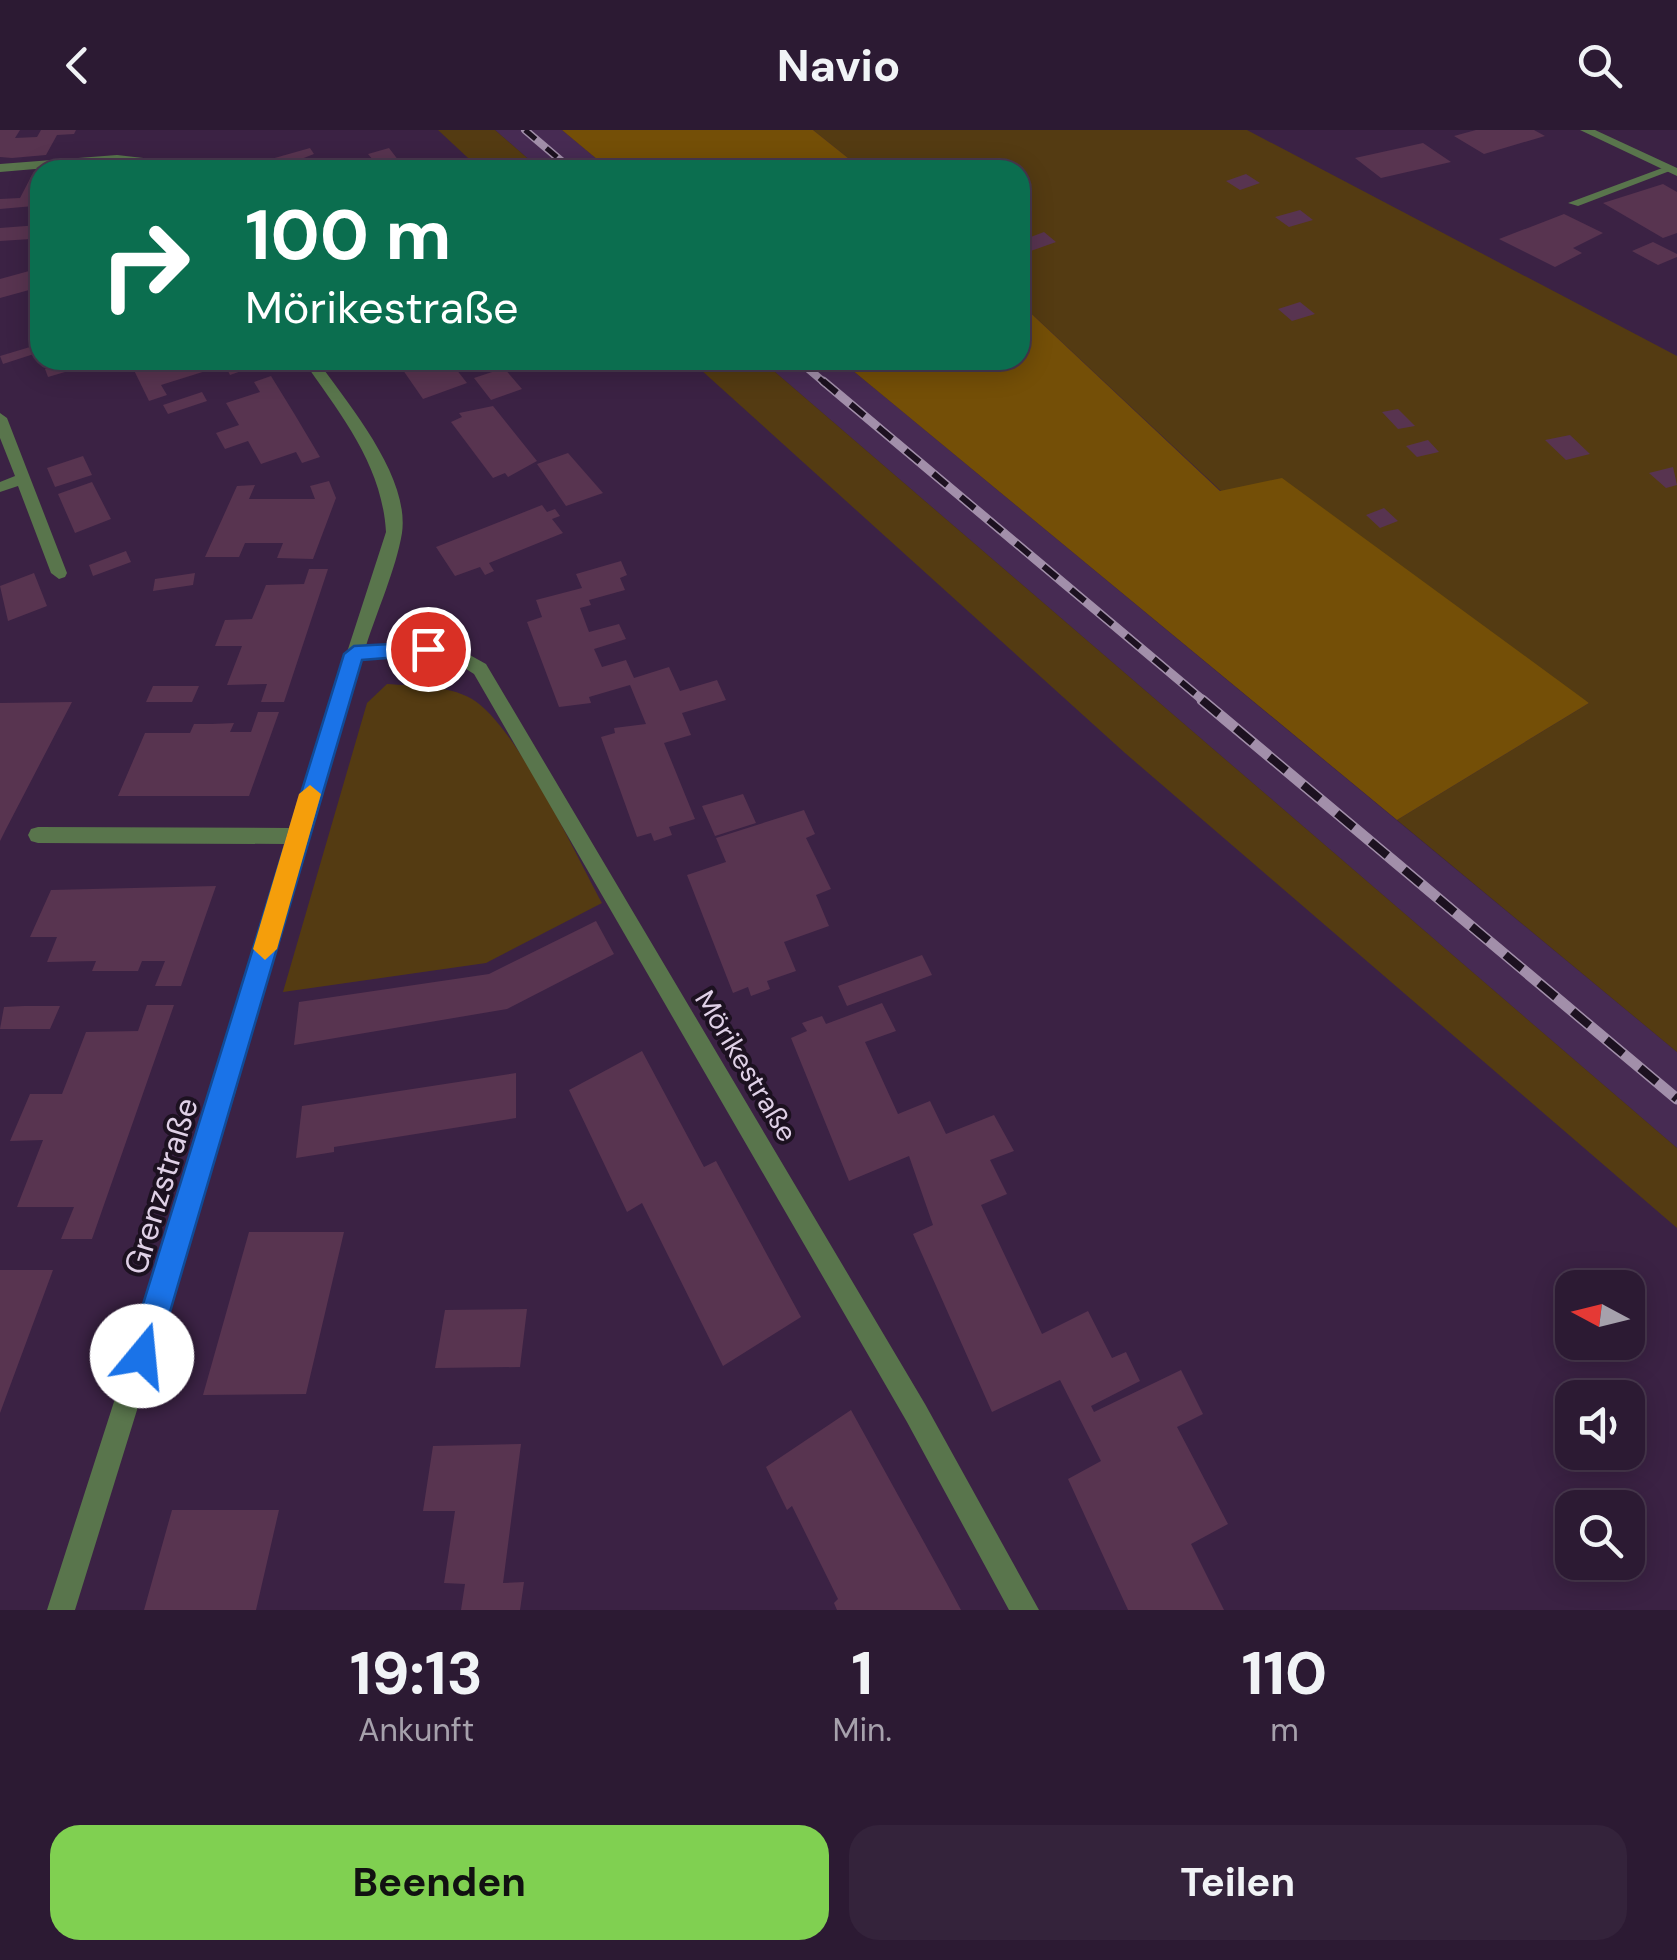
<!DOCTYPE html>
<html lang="de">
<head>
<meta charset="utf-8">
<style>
	:root { --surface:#2c1a33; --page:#34233b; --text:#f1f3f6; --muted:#a6a1ac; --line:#48384e; --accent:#80d051 }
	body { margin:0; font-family:"DM Sans",sans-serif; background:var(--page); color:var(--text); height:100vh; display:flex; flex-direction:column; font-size:38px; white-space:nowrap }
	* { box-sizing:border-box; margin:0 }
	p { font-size:32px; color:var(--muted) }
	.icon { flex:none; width:55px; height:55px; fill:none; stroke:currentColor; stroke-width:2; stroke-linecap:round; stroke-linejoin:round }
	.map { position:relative; height:1480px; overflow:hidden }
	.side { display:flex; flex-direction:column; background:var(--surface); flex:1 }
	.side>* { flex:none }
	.top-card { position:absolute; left:30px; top:30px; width:1000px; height:210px; border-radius:30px; box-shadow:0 5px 25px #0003,0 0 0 2px var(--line); background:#0b6e4f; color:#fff; overflow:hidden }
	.needle { width:65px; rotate:277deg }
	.fabs { position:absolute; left:1555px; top:1140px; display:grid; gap:20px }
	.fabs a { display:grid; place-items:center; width:90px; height:90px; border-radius:20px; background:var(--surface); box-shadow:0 5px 25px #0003,0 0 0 2px var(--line); font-size:50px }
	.pin { position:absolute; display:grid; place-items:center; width:85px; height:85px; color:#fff; margin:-42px; border:5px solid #fff; border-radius:50%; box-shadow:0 2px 10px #0007 }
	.me { position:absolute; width:110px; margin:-55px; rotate:17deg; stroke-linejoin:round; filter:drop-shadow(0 0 8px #0008) }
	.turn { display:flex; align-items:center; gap:35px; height:210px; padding:0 50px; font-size:45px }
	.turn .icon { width:130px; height:130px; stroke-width:2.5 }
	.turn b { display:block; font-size:70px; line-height:85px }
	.eta { display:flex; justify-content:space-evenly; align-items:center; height:170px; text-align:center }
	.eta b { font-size:60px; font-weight:700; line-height:70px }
	.button { display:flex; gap:20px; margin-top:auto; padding:20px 50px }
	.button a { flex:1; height:115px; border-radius:30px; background:var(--accent); color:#111; font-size:40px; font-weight:700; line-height:115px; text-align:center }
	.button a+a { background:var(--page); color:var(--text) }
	header { display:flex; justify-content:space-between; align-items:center; height:130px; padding:0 50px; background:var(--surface); font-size:45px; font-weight:700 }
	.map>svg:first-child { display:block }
</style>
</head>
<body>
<header><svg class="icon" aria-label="back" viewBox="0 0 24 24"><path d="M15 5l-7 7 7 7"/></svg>Navio<svg class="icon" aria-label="search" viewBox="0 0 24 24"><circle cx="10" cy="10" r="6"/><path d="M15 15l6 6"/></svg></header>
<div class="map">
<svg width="1677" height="1480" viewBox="0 0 1677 1480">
	<rect width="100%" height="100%" fill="#3b2244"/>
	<path fill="#472b53" d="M 495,0 L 562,0 L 610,40 L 541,40 Z
		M 761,230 L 840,230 L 1677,922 L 1677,1018 Z"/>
	<path fill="#543b12" d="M 438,0 L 495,0 L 541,40 L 481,40 Z
		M 813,0 L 1247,0 L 1677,226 L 1677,922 L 1397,690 L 1589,573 L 1221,361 L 1020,173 L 1020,40 L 863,40 Z
		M 690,230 L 761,230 L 1677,1018 L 1677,1098 L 1125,623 Z
		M 387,554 C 414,556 448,555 472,569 C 517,596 575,724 602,773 L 486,833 L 283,862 L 367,573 Z"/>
	<path fill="#744f07" d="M 562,0 L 813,0 L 863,40 L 610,40 Z
		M 1020,173 L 1220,361 L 1282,348 L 1589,573 L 1397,690 L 840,230 L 1020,230 Z"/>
	<path fill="#583450" d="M 0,0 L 20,0 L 15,8 L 37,7 L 41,0 L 76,0 L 74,4 L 57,5 L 46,25 L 12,28 L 0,27 Z
		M 1476,0 L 1534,0 L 1545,6 L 1484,24 L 1454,6 Z
		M 1423,13 L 1451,32 L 1381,48 L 1355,28 Z
		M 310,18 L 314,24 L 296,31 L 262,38 L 257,33 Z
		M 389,18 L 402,35 L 368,40 L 363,33 L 373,30 L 368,24 Z
		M 1246,44 L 1260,53 L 1240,60 L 1226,51 Z
		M 32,45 L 40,45 L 40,66 L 34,76 L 0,79 L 0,69 L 20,68 Z
		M 1663,54 L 1677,62 L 1677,103 L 1663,108 L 1603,73 Z
		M 1300,80 L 1313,90 L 1289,97 L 1275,87 Z
		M 1564,84 L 1603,103 L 1573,118 L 1582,123 L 1555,137 L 1499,109 Z
		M 39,95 L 31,109 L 0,111 L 0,98 Z
		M 1044,102 L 1056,112 L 1028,122 L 1020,116 L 1020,111 Z
		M 1653,112 L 1677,124 L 1677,127 L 1658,135 L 1632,121 Z
		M 40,138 L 40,157 L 0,168 L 0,149 Z
		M 1300,172 L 1315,184 L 1292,191 L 1278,179 Z
		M 40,214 L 40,222 L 3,234 L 0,226 Z
		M 73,230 L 80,230 L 82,237 L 48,247 L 45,239 Z
		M 129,230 L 242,230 L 247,239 L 230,245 L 225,235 L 161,255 L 167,265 L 149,271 Z
		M 396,230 L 449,230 L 467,253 L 423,269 Z
		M 504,238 L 522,259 L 491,270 L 474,248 Z
		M 271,246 L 295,285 L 320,327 L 302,333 L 296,322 L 261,334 L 248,311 L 225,319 L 216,303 L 239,295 L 226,273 L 260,262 L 254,252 Z
		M 202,262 L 207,271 L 168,284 L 163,275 Z
		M 493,276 L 537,331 L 508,347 L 505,343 L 493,348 L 451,292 L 462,287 L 459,283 Z
		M 1398,279 L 1415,296 L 1398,299 L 1382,282 Z
		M 1570,305 L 1590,324 L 1566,330 L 1545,310 Z
		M 1428,310 L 1439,322 L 1417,327 L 1406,316 Z
		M 568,323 L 603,363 L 566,376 L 537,334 Z
		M 83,326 L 92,345 L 55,357 L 47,338 Z
		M 1673,337 L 1677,355 L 1666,358 L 1649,343 Z
		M 329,351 L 336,368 L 313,429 L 277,428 L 283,413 L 245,413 L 239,427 L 205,427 L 237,356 L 255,355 L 249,369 L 315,369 L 310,356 Z
		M 92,352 L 111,389 L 75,403 L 58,364 Z
		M 542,375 L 547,382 L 555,379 L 560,386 L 552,389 L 563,403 L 489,433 L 494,441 L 485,445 L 480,437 L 455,446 L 436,417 Z
		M 1384,378 L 1398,391 L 1380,398 L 1366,385 Z
		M 126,421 L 131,432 L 93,446 L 89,435 Z
		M 621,431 L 627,445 L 620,448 L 625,460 L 589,470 L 591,475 L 580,478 L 589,502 L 619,494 L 626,509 L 594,519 L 602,537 L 626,530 L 634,548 L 669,537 L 680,561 L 717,550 L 726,570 L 682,583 L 691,605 L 664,613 L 695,689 L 669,697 L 672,705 L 654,711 L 651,703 L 637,707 L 601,607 L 615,603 L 614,598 L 646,594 L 630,555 L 589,567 L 591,573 L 559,577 L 527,492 L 542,487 L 536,470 L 582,458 L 576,444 Z
		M 309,439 L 328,439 L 284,572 L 261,572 L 267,554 L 227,555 L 242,516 L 215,516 L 225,490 L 252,489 L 266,455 L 304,454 Z
		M 34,443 L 47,476 L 8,491 L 0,456 Z
		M 195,443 L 193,455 L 153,461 L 155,449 Z
		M 153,556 L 199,556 L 192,572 L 146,572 Z
		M 72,572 L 5,701 L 0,711 L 0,573 Z
		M 258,582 L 279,582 L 249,666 L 118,666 L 145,603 L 190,603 L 194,594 L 212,594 L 234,593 L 230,602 L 251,602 Z
		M 743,664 L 756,693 L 715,706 L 702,676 Z
		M 804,680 L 815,704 L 806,708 L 831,759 L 816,765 L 829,796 L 784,812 L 796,841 L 767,851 L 770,859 L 751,866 L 748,857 L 733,863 L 687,745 L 726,732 L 716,708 Z
		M 216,756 L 181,856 L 155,856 L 165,831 L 142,831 L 138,841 L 92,841 L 96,831 L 47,832 L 57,807 L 30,807 L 51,760 Z
		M 596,791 L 614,824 L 507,879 L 294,915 L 299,872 L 489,844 Z
		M 922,825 L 932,845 L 847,876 L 838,856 Z
		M 882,873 L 896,901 L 865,912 L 898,984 L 930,971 L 946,1004 L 994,985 L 1014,1021 L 990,1030 L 1007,1064 L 981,1075 L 1042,1204 L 1088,1181 L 1112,1228 L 1126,1222 L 1140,1251 L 1091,1276 L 1094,1282 L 1181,1240 L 1203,1284 L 1177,1297 L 1228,1394 L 1191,1414 L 1224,1480 L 1128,1480 L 1068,1349 L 1101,1331 L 1060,1250 L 992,1282 L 913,1104 L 933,1095 L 909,1026 L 849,1051 L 791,908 L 807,901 L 802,893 L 822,886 L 826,894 Z
		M 147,875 L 174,875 L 92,1109 L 61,1109 L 74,1077 L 17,1077 L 43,1010 L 10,1011 L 30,964 L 62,964 L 86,902 L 138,901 Z
		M 24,876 L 60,876 L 50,899 L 0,899 L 4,877 Z
		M 642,921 L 704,1037 L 716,1031 L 801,1187 L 723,1236 L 642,1073 L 627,1082 L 569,960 Z
		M 516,943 L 516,988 L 334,1017 L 334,1022 L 296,1028 L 302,976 Z
		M 249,1102 L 344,1102 L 306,1264 L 203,1265 Z
		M 0,1140 L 53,1140 L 0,1283 Z
		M 527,1179 L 520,1237 L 435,1238 L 445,1180 Z
		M 851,1280 L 946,1452 L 961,1480 L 837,1480 L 834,1473 L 838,1469 L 792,1376 L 787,1380 L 766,1337 Z
		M 521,1314 L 503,1453 L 524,1452 L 520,1480 L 461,1480 L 465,1454 L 444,1453 L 455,1381 L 423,1381 L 433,1316 Z
		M 172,1380 L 279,1380 L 256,1480 L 144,1480 Z"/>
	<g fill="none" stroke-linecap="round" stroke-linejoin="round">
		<path fill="#59754c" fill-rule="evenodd" d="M 1665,37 L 1675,39 L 1578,76 L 1568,73 Z
			M 0,283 L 7,288 L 67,443 L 65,447 L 59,449 L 51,443 L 18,356 L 0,362 L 0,352 L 15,346 L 0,308 Z"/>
		<path fill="#59754c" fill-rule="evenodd" d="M 1580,0 L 1595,0 L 1677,38 L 1677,46 Z
			M 117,25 L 161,30 L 184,40 L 117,32 L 0,42 L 0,34 Z
			M 303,230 L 317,230 C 348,274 410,346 402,403 C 396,439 377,481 366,516 L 450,514 L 486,534 L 925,1274 L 1039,1480 L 1009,1480 L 907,1292 L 474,544 L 447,527 L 362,529 L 307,706 L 235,964 L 75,1480 L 47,1480 L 213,964 L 285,714 L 38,713 L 31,711 L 28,705 L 31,699 L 38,697 L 290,698 L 386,402 C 382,334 340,284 303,230 Z"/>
		<defs>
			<path id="rail-far2" d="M 525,0 L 572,40
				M 798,230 L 826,254"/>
			<path id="rail-far1" d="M 823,251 L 1205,572"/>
			<path id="rail" d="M 1202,570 L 1677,969"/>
		</defs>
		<use href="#rail-far2" stroke="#a28faa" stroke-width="8"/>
		<use href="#rail-far1" stroke="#a28faa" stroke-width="9"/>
		<use href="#rail" stroke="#a28faa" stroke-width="11"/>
		<use href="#rail-far2" stroke="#1c1120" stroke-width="5" stroke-dasharray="14" stroke-linecap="butt"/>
		<use href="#rail-far1" stroke="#1c1120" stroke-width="6" stroke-dasharray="18" stroke-linecap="butt"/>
		<use href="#rail" stroke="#1c1120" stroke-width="8" stroke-dasharray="22" stroke-linecap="butt"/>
	</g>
	<path fill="#1a73e8" stroke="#114b97" stroke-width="2.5" d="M 428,512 L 436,514 L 436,524 L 362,530 L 157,1226 L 152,1237 L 142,1241 L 132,1237 L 127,1226 L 344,524 L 354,516 Z"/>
	<path fill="#f59e0b" d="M 310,655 L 321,664 L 277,819 L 265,830 L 253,819 L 299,664 Z"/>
	<g text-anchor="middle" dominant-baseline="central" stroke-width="8" stroke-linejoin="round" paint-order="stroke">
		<g font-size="28" fill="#dfd0e6" stroke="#1c1120">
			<text transform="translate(746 936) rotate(59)">Mörikestraße</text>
		</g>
		<g font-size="32" fill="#dfd0e6" stroke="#1c1120">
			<text transform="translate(161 1056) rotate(-73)">Grenzstraße</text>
		</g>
	</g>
</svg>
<div class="fabs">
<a><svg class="needle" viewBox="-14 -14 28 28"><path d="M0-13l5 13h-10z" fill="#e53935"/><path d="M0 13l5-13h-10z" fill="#a6a1ac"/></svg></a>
<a><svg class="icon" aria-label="sound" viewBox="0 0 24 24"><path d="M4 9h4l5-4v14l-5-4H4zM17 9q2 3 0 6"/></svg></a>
<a><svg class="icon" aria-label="search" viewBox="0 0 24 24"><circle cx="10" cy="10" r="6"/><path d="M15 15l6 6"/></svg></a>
</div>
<div class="pin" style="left:428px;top:519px;background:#d93025"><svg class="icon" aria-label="arrive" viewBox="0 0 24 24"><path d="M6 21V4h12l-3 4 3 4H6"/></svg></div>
<svg class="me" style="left:142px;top:1226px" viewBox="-20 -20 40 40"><circle r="19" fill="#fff"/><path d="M0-13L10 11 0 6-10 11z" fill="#1a73e8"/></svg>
<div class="top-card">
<div class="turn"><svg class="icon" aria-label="right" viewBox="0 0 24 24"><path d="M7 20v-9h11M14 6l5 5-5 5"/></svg><div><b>100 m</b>Mörikestraße</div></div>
</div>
</div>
<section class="side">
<div class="eta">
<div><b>19:13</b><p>Ankunft</p></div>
<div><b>1</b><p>Min.</p></div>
<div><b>110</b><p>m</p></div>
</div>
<div class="button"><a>Beenden</a><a>Teilen</a></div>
</section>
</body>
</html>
